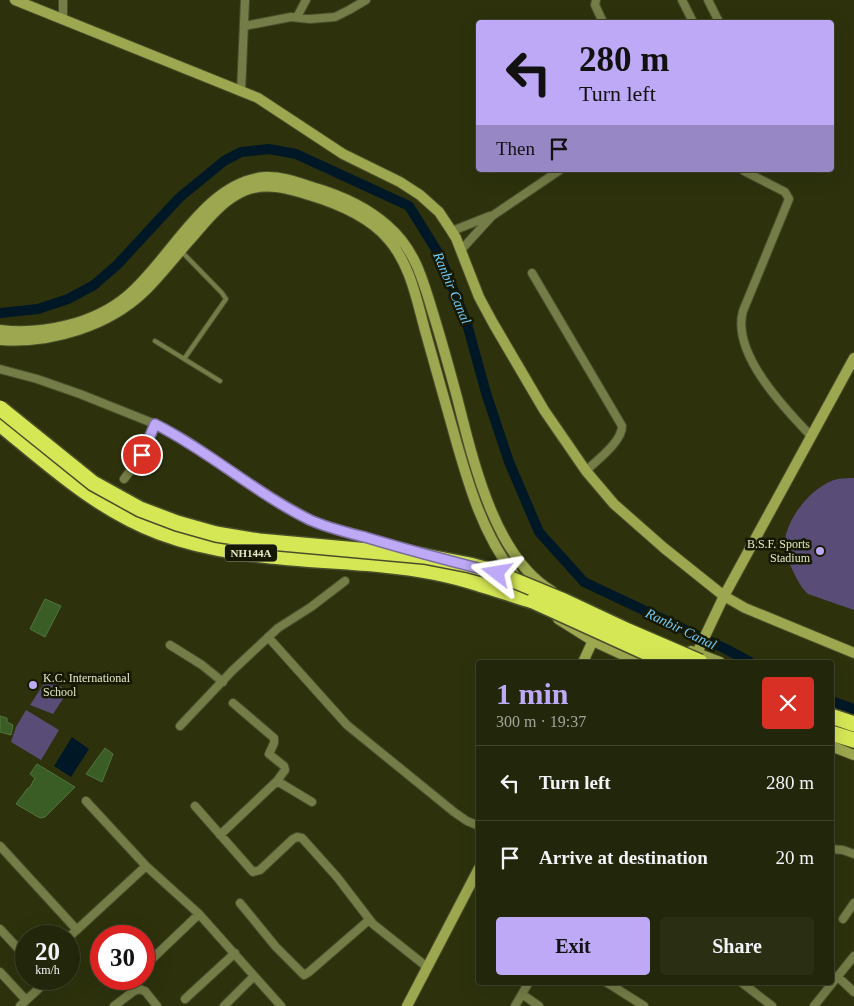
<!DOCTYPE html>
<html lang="en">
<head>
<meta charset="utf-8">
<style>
	:root { --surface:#22260a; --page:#2a2e13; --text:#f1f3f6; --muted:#a2a59c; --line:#3f432b; --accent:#bda9f5 }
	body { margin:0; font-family:"Times New Roman",serif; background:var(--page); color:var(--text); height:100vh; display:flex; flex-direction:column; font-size:19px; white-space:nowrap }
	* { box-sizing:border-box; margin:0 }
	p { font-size:16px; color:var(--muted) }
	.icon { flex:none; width:28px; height:28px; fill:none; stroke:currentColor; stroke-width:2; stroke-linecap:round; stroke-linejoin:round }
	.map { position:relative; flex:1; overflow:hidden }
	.side { position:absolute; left:476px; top:660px; width:358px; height:325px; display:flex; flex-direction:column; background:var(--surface); border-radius:5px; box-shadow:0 5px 20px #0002,0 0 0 1px var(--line) }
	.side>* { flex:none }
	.guide { position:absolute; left:476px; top:20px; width:358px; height:152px; border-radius:5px; box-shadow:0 5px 20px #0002,0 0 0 1px var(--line); background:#bda9f5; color:#111; overflow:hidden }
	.speed { position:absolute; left:15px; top:925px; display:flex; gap:10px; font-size:25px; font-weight:700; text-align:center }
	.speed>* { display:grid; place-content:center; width:65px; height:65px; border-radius:50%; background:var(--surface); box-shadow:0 5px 20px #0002,0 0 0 1px var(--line); line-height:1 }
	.speed small { font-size:12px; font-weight:400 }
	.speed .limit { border:8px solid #d22; background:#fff; color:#111 }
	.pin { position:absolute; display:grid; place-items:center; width:42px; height:42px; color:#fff; margin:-21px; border:2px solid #fff; border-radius:50%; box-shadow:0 1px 5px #0007 }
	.me { position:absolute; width:55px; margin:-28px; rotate:284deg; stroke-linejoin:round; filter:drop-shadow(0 0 4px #0008) }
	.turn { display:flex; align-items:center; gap:18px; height:105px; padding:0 20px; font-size:22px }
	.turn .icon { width:65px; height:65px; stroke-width:2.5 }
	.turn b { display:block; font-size:35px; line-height:42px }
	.then { display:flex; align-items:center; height:48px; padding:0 20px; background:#0003; gap:10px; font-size:19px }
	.round { display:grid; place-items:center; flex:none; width:52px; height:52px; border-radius:5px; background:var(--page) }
	.head { display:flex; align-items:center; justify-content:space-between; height:85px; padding:0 20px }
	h1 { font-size:30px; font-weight:700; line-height:38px; color:var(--accent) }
	.button { display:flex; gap:10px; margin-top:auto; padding:10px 20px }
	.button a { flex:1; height:58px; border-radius:5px; background:var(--accent); color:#111; font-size:20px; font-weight:700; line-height:58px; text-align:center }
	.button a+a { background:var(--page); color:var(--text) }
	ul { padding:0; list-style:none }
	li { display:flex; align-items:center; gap:15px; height:75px; padding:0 20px; border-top:1px solid var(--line) }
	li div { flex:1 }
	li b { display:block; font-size:19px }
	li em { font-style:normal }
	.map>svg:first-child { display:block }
</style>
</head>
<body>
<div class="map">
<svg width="854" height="1006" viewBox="0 0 854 1006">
	<rect width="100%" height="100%" fill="#2d320d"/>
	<path fill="#594d78" d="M 854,478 L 854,610 L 808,594 C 801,588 797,579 793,571 C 789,562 784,552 785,541 C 787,517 814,484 838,479 C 843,478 849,478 854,478 Z
		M 47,679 L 68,691 L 53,714 L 30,705 Z
		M 26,710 L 59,730 L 41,760 L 11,742 L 16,727 Z"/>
	<path fill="#001826" d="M 72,737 L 89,749 L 71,777 L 54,766 Z"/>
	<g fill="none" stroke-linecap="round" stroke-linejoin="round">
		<path stroke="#001826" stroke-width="10" d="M 0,313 L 38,309 L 68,299 L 94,285 L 117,265 L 179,198 L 224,161 L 241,152 L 269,149 L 296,154 L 409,206 L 440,256 L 467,324 L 486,393 L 509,462 L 539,532 L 584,582 L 726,649 L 750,662
			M 831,701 L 854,709"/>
	</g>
	<path fill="#3a5d26" stroke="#50753d" d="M 45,599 L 61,606 L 45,637 L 30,629 Z
		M 0,716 L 7,718 L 7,722 L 13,725 L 11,735 L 0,732 Z
		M 105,748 L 113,754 L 102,782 L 86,774 Z
		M 37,764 L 75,787 L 45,817 L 40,818 L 16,804 L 27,789 L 30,787 L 35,778 L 30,774 Z"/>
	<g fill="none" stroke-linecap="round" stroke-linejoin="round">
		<defs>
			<path id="lane" d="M 182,252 L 222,293 L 226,299 L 184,359
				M 155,341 L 220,381"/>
			<path id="street" d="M 596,0 L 595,5 L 603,22
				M 682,0 L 693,22
				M 708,0 L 719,22
				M 297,17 L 306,0
				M 63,20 L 63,0
				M 244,26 L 291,17 L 310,19 L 335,17 L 349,10 L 366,0
				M 241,92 L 245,0
				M 744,171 L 785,192 L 789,199 L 743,311 C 731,353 785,409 811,436
				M 452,231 L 490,216
				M 461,250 L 492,216 L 560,170
				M 532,273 L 622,426 C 622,442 597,460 586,471
				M 0,369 L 37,379 L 80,394 L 155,424 L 189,442 L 242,480 L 310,519 L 321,524 L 402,548
				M 124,479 L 142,455 L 155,424
				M 268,637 L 347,725 L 454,812 L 467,821 L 479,826
				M 170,645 L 202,665 L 223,682
				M 180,726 L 232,671 L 278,628 L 311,607 L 345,581
				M 277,781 L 312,802
				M 86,801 L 146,866 L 199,914 L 281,1006
				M 195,806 L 253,872 L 260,870 L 293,839 L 297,837 L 302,838 L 337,877 L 373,924 L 427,967
				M 220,835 L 277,781 L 285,770 L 284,766 L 269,754 L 274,743 L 274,738 L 233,703
				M 0,846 L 77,930
				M 831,849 L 843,850 L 854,854
				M 240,903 L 276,947 L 304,975 L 309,972 L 369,920
				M 843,919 L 854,903
				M 0,929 L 26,957
				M 69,937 L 146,866
				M 69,949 L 72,954 L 69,960
				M 153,958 L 199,914
				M 0,972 L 26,1000
				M 838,977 L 854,992
				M 606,982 L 644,1006
				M 741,982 L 772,1006
				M 522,994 L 539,1006
				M 185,999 L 235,953
				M 20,1006 L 49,979
				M 114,1006 L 134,991 L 139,989 L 145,991 L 157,1006
				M 224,1006 L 254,976
				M 515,1006 L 529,982
				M 814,1006 L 854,956"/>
			<path id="secondary" d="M 15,0 L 258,98 L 343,154 L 400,182 L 420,195 L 439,212 L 449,227 L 456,238 L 479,297 L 493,323 L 544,410 L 586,471 L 614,504 L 664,548 L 724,596 L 745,608 L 854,653
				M 0,330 C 42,335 94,324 127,296 C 170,261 204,182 265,177 C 281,176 297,182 312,187 C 340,195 366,206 388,226 C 415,249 423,280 433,313 C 442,342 450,371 458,401 C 473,460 495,558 552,591
				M 0,340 C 51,344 109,326 145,291 C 161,275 175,257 189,241 C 206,222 221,201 244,191 C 265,182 288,188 309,195 C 336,203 369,217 388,239 C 411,265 417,302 426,334 C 435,366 444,398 453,430 C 468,484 483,537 519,581
				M 558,619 L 593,641 L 638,662
				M 691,651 L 720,662
				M 697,653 L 724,596 L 854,358
				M 583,662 L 595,636
				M 831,746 L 854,755
				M 407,1006 L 479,868"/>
			<path id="highway" d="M 0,424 C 50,465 98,509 159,532 C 230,559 308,558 383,565 C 415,568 449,574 479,584 C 497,589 515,596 533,601
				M 831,716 L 854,724
				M 831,733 L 854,740"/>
		</defs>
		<use href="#lane" stroke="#4a4f2b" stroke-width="6"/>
		<use href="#street" stroke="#4a4f2b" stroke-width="10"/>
		<use href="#secondary" stroke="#4a4f2b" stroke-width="12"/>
		<use href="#highway" stroke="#4a4f2b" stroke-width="18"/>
		<use href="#lane" stroke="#747c47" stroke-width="4"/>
		<use href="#street" stroke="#747c47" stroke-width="8"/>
		<use href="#secondary" stroke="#9ca74f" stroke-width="10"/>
		<use href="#highway" stroke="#d6e756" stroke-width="15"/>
		<defs>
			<path id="highway-bridge" d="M 0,408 L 93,483 L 140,509 L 177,523 L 216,534 L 259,541 L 424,556 L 470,565 L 489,570 L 564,601 L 628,631 L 700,662
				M 533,601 L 667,662"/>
		</defs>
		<use href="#highway-bridge" stroke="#4a4f2b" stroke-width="18" stroke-linecap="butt"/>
		<use href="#highway-bridge" stroke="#d6e756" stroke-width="15"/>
	</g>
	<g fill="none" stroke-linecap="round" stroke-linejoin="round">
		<defs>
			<path id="route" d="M 142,455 L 155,424 C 209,451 255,493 310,520 C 328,528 349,533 368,538 C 411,551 454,562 497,573"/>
		</defs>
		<use href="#route" stroke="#7b6e9f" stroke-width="12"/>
		<use href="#route" stroke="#bda9f5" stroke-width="9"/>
	</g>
	<g fill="#bda9f5" stroke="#161900" stroke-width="2">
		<circle cx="820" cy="551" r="5"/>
		<circle cx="33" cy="685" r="5"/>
	</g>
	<g text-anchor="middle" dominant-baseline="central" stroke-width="5" stroke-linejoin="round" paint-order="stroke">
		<rect fill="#161900" stroke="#a6ab8b" stroke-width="1" x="225" y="544.5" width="52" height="17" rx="4"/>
		<g font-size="11" font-weight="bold" fill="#e4eac7">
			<text x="251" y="553">NH144A</text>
		</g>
		<g font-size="12" fill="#e4eac7" stroke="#161900" text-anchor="end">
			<text x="810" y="544">B.S.F. Sports<tspan x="810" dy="14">Stadium</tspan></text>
			<text x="43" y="678" text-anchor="start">K.C. International<tspan x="43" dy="14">School</tspan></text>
		</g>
		<g font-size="14" font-style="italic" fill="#73cafc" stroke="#161900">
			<text transform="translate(452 288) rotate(67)">Ranbir Canal</text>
			<text transform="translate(681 629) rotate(26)">Ranbir Canal</text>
		</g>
	</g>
</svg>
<div class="speed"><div>20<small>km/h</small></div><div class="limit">30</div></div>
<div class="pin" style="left:142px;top:455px;background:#d93025"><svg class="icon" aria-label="arrive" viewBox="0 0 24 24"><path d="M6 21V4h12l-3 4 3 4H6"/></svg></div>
<svg class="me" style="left:497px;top:573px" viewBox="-20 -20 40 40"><path d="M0-17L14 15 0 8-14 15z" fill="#bda9f5" stroke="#fff" stroke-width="4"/></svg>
<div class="guide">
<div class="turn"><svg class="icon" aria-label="left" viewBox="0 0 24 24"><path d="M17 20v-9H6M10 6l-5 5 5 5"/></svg><div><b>280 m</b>Turn left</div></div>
<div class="then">Then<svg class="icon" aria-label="arrive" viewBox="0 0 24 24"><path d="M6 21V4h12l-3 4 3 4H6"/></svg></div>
</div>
<section class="side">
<div class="head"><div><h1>1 min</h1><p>300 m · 19:37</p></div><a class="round" style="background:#d93025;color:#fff"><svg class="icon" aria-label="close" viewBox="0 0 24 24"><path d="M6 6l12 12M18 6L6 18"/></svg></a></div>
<ul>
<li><svg class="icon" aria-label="left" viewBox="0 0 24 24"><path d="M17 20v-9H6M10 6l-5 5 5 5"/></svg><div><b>Turn left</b></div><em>280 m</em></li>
<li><svg class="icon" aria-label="arrive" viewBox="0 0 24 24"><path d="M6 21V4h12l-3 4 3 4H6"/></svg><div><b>Arrive at destination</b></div><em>20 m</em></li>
</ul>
<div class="button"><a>Exit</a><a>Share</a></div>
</section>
</div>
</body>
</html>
